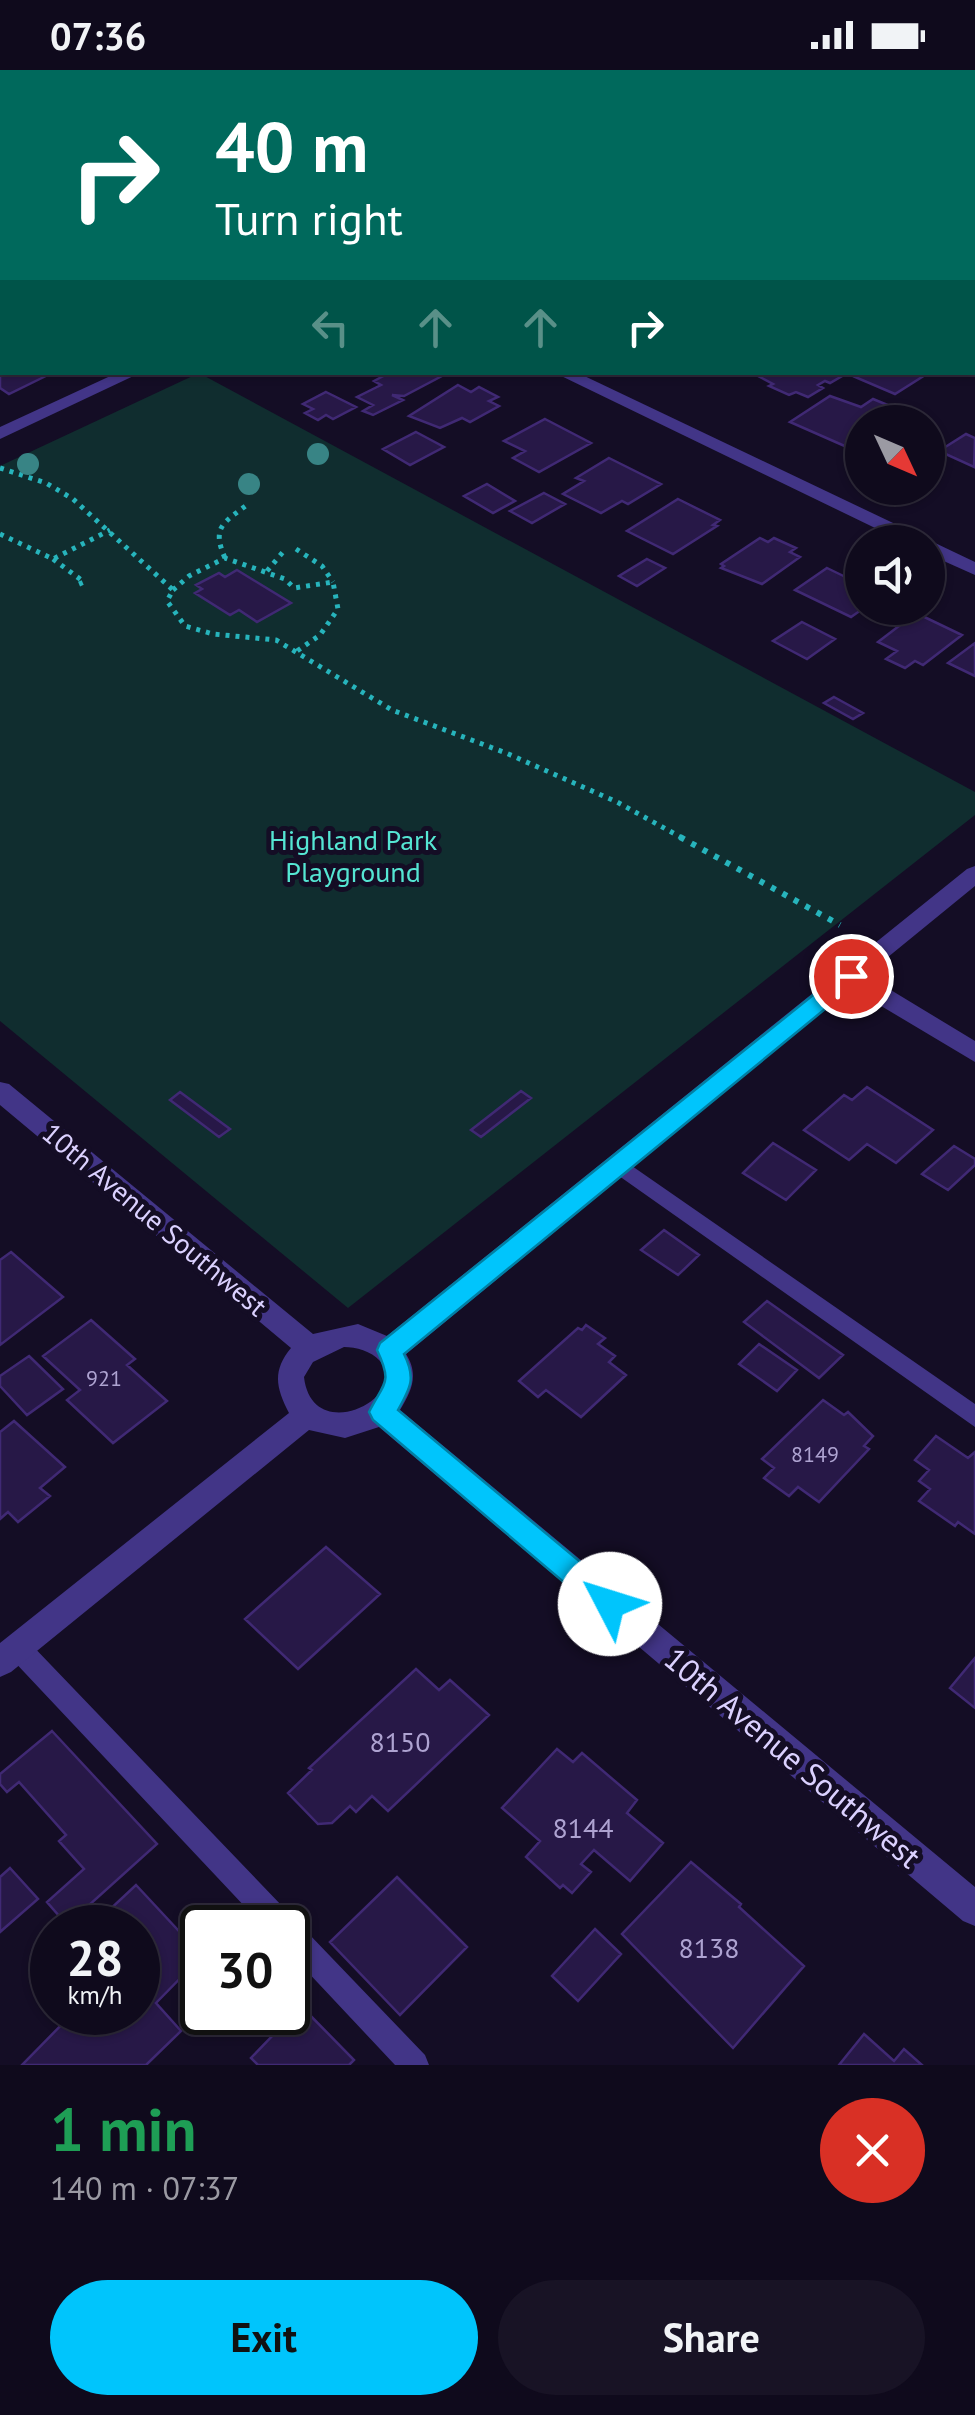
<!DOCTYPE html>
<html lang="en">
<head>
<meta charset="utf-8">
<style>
	:root { --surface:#0f0a1c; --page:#181325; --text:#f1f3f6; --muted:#9b9aa3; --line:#2f2b3b; --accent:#00c5fc }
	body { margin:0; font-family:"PT Sans",sans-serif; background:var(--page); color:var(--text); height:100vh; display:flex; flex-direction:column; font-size:38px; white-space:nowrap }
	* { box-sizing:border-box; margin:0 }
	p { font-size:32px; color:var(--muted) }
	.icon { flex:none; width:55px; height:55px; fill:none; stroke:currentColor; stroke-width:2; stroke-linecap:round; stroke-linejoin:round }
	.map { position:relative; height:1995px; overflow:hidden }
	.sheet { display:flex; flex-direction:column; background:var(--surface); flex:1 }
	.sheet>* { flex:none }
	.top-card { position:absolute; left:0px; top:0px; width:975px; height:305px; box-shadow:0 2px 8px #0004,0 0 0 2px var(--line); background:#00695c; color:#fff; overflow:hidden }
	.needle { width:65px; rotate:134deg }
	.controls { position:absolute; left:845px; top:335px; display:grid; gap:20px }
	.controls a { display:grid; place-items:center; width:100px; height:100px; border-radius:50%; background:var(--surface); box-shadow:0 2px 8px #0004,0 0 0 2px var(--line); font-size:50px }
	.speed { position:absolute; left:30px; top:1835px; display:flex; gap:20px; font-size:50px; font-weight:700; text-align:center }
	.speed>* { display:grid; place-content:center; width:130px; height:130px; border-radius:50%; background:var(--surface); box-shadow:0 2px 8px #0004,0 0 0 2px var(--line); line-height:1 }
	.speed small { font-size:25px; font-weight:400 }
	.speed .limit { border:5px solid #111; border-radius:15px; background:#fff; color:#111 }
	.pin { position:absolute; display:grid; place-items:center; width:85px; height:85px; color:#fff; margin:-42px; border:5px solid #fff; border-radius:50%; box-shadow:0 2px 10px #0007 }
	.me { position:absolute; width:110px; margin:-55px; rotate:310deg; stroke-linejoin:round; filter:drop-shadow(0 0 8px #0008) }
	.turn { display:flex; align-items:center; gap:35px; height:210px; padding:0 50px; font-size:45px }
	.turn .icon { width:130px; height:130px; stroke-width:2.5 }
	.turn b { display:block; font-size:70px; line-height:85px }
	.lanes { display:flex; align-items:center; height:95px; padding:0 50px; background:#0003; justify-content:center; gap:50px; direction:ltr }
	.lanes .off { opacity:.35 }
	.round { display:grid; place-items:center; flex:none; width:105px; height:105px; border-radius:52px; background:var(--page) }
	.overview { display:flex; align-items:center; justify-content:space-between; height:170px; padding:0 50px }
	h1 { font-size:60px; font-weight:700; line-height:75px; color:#1e9e55 }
	.button { display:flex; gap:20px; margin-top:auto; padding:20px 50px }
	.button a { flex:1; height:115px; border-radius:60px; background:var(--accent); color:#111; font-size:40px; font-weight:700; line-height:115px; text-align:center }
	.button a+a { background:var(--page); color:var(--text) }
	.status { display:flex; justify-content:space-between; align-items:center; height:70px; padding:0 50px; background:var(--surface); direction:ltr }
	.status svg { height:28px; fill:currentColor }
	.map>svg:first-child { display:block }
</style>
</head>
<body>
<div class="status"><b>07:36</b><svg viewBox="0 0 49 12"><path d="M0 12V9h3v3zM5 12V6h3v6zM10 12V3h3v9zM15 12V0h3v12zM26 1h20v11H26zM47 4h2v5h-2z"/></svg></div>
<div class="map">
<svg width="975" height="1995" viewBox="0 0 975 1995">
	<rect width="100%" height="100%" fill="#140d25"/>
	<path fill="#102d2f" d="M 199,303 L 975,722 L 975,745 L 348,1238 L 0,951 L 0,396 Z"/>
	<path fill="#271847" stroke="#402974" stroke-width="2.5" d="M 0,250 L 2,302 L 54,302 L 9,324 L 0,318 Z
		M 391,302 L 431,302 L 440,307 L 404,326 L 392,325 L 403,330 L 373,345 L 363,341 L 373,335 L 357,327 L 381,315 L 374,311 Z
		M 765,302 L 849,302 L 830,313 L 825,311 L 818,315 L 823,318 L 808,327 L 796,322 L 789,325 L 769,316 L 773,314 L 758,306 Z
		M 862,302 L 910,302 L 922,307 L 895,324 L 855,307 Z
		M 458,315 L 471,322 L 479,317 L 498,327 L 489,331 L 499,336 L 470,352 L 462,348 L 440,358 L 409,346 Z
		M 326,322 L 356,337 L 333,349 L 326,345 L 318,350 L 305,343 L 313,339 L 303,334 Z
		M 830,326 L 861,337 L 873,329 L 895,338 L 879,348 L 888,352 L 862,352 L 862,377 L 856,381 L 790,352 Z
		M 545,349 L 591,373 L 539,402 L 513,388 L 525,381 L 504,371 Z
		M 416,362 L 444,377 L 410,395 L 383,379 Z
		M 966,364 L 975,368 L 974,397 L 939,381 Z
		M 609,388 L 661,414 L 628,434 L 622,431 L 601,443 L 563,424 L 584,411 L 576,408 Z
		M 487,414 L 515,431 L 493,443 L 464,426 Z
		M 544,423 L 565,434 L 532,453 L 510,441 Z
		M 678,429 L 720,450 L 713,455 L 717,456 L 673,484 L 627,461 Z
		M 760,468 L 768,472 L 774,468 L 796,478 L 790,482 L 800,487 L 762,514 L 721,498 L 724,496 L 721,494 Z
		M 647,489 L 665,498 L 637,516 L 619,506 Z
		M 827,498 L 862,515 L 864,538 L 851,547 L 795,520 Z
		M 237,500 L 291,533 L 257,552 L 239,540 L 230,545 L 195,523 L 202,519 L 196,515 L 219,503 L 225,507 Z
		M 916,543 L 962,565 L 923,595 L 915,591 L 905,598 L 886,589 L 897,581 L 878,572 Z
		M 802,552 L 835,569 L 807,589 L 773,571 Z
		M 975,573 L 975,606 L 948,593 Z
		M 834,627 L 863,643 L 853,649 L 824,633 Z
		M 867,1017 L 933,1060 L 896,1093 L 867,1074 L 849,1090 L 804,1060 L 844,1025 L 852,1030 Z
		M 521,1021 L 531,1028 L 481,1067 L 471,1060 Z
		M 180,1022 L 230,1059 L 219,1067 L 170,1030 Z
		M 773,1073 L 816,1100 L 786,1130 L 743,1103 Z
		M 954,1076 L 975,1089 L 975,1095 L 948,1120 L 922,1104 Z
		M 664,1160 L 699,1185 L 678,1205 L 641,1180 Z
		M 11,1182 L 63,1227 L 0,1275 L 0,1190 Z
		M 767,1231 L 843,1285 L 819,1308 L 744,1252 Z
		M 91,1250 L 135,1289 L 127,1295 L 167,1331 L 113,1373 L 67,1330 L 80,1320 L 43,1286 Z
		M 586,1255 L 605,1268 L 598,1274 L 615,1286 L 609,1292 L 626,1305 L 581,1347 L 546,1320 L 538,1327 L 519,1311 L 578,1258 L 582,1260 Z
		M 759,1274 L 797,1300 L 777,1321 L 739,1294 Z
		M 29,1286 L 63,1319 L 27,1345 L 0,1316 L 0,1306 Z
		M 823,1330 L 844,1345 L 848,1342 L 873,1366 L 864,1376 L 869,1379 L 819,1432 L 798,1417 L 789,1426 L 764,1408 L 774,1398 L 762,1389 Z
		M 14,1351 L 65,1397 L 40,1418 L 50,1426 L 18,1452 L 8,1442 L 0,1449 L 0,1362 Z
		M 936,1366 L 968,1388 L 975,1382 L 975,1464 L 958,1452 L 955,1456 L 919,1431 L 930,1419 L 919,1411 L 929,1400 L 915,1390 Z
		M 326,1477 L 380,1524 L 298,1599 L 245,1549 Z
		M 975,1588 L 975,1638 L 950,1618 Z
		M 416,1599 L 439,1620 L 450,1610 L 489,1645 L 388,1741 L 372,1726 L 356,1742 L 350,1736 L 332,1753 L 318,1754 L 288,1723 L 312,1700 L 309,1698 Z
		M 52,1661 L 157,1774 L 67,1855 L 47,1832 L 84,1799 L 59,1771 L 66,1765 L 19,1712 L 7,1722 L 0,1714 L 0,1704 Z
		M 557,1679 L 573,1692 L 582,1683 L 637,1730 L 627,1743 L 663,1773 L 630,1811 L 594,1780 L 581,1794 L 591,1802 L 572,1823 L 563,1815 L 560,1818 L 526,1787 L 540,1771 L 502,1738 Z
		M 691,1792 L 741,1834 L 739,1837 L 804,1896 L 733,1978 L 622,1864 Z
		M 10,1798 L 38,1829 L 0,1862 L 0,1807 Z
		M 397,1807 L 467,1877 L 400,1945 L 330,1872 Z
		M 136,1815 L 202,1886 L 156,1933 L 181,1961 L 146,1995 L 22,1995 L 74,1942 L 138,1942 L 138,1858 L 90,1858 Z
		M 595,1859 L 621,1884 L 578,1931 L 552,1906 Z
		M 301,1936 L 354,1990 L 349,1995 L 258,1995 L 251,1988 Z
		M 864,1964 L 894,1991 L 904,1979 L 922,1995 L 839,1995 Z"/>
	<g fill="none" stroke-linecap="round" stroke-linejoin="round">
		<path stroke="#27b4bc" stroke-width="5" stroke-dasharray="4 6" stroke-linecap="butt" d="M 0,398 L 46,413 L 73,429 L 173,520 L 167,531 L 185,556 L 213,564 L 276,570 L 392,640 L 506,683 L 617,732 L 684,769
			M 0,464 L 53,489 L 110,460
			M 296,479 L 322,496 L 333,512
			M 225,488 C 211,456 224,453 248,434
			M 53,489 L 84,512 L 77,515
			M 267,501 L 283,482
			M 173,520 L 189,506 L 225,488 L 285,509 L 294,518 L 333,512 L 338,539 L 320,565 L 297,581"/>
		<path stroke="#27b4bc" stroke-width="6" stroke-dasharray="5 8" stroke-linecap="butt" d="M 680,767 L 840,855"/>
		<path fill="#423587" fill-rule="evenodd" d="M 211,0 L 227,0 L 229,2 L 213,2 Z
			M 619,1087 L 975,1334 L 975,1357 L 612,1101 L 609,1095 L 612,1089 Z
			M 18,1566 L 27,1570 L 425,1985 L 429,1995 L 395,1995 L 288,1881 L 288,1858 L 265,1858 L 9,1586 L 5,1578 L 9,1570 Z"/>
		<path fill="#423587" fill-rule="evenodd" d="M 498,0 L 517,0 L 518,2 L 500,2 Z
			M 0,30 L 2,30 L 2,39 L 0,39 Z
			M 972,179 L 975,180 L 975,190 L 972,189 Z
			M 119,302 L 142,302 L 0,369 L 0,357 Z
			M 553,302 L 576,302 L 975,492 L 975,505 L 928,484 L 928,472 L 904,472 Z
			M 975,796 L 975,816 L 866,905 L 975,971 L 975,992 L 851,918 L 406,1284 C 419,1305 412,1320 400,1340 L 975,1817 L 975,1856 L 963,1851 L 379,1357 L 345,1368 L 309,1360 L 11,1602 L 0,1607 L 0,1573 L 289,1343 C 276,1318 272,1301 291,1278 L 0,1035 L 0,1012 L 9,1014 L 313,1264 L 358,1254 L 387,1266 L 967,799 ZM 344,1277 C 356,1277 371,1281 380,1291 C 411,1328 312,1377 304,1307 L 313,1292 Z"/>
	</g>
	<g fill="#388485">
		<circle cx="318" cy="384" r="11"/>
		<circle cx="28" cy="394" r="11"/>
		<circle cx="249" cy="414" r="11"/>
	</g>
	<path fill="#00c5fc" stroke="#0080a4" stroke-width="2.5" d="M 851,899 L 858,901 L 862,906 L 858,912 L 404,1284 C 416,1308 411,1317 398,1340 L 620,1525 L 624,1534 L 620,1543 L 610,1546 L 600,1543 L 373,1350 L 369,1342 C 384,1312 393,1314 377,1280 L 380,1273 L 843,901 Z"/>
	<g text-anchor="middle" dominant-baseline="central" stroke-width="10" stroke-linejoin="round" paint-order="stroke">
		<g font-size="22" fill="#aea3d1">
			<text x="104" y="1308">921</text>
			<text x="815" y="1384">8149</text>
		</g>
		<g font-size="28" fill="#55e6d3" stroke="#140d25">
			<text x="353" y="769">Highland Park<tspan x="353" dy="32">Playground</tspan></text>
		</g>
		<g font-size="28" fill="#dbd1ff" stroke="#140d25">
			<text transform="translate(155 1149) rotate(40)">10th Avenue Southwest</text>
		</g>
		<g font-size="28" fill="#aea3d1">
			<text x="400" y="1671">8150</text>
			<text x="583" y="1757">8144</text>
			<text x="709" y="1877">8138</text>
		</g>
		<g font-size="32" fill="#dbd1ff" stroke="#140d25">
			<text transform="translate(793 1687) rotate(40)">10th Avenue Southwest</text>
		</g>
	</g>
</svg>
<div class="controls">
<a><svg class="needle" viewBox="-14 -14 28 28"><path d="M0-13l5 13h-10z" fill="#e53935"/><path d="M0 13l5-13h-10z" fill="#9b9aa3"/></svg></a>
<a><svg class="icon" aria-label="sound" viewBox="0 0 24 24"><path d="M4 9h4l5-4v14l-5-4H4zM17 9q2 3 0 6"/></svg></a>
</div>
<div class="speed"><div>28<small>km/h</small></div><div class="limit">30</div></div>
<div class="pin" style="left:851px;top:906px;background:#d93025"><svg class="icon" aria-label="arrive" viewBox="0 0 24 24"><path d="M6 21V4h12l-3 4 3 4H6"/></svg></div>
<svg class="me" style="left:610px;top:1534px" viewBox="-20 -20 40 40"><circle r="19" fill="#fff"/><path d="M0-13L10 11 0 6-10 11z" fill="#00c5fc"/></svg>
<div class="top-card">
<div class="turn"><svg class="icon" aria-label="right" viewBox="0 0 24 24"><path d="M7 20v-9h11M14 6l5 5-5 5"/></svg><div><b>40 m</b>Turn right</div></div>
<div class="lanes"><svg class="icon off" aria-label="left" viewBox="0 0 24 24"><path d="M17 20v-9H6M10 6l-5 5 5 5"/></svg><svg class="icon off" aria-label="ahead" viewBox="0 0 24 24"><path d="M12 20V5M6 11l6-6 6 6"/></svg><svg class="icon off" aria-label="ahead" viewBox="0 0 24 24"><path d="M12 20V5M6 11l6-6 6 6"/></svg><svg class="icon" aria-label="right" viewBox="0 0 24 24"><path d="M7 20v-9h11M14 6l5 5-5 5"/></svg></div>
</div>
</div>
<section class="sheet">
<div class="overview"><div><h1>1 min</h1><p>140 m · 07:37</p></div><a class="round" style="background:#d93025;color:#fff"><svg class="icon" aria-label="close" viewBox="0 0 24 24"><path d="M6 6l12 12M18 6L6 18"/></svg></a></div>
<div class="button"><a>Exit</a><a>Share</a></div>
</section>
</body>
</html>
